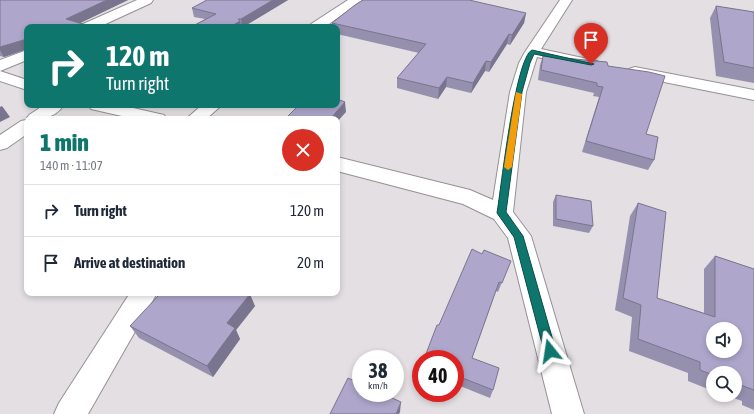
<!DOCTYPE html>
<html lang="en">
<head>
<meta charset="utf-8">
<style>
	:root { --surface:#fff; --page:#f2f2f3; --text:#1f2937; --muted:#747a83; --line:#e0e1e3; --accent:#0f766e }
	body { margin:0; font-family:"Asap Condensed",sans-serif; background:var(--page); color:var(--text); height:100vh; display:flex; flex-direction:column; font-size:15px; white-space:nowrap }
	* { box-sizing:border-box; margin:0 }
	p { font-size:13px; color:var(--muted) }
	.icon { flex:none; width:22px; height:22px; fill:none; stroke:currentColor; stroke-width:2; stroke-linecap:round; stroke-linejoin:round }
	.map { position:relative; flex:1; overflow:hidden }
	.drawer { position:absolute; left:24px; top:116px; width:316px; height:180px; display:flex; flex-direction:column; background:var(--surface); border-radius:8px; box-shadow:0 2px 6px #0003 }
	.drawer>* { flex:none }
	.guide { position:absolute; left:24px; top:24px; width:316px; height:84px; border-radius:8px; box-shadow:0 2px 6px #0003; background:#0f766e; color:#fff; overflow:hidden }
	.tools { position:absolute; left:706px; top:322px; display:grid; gap:8px }
	.tools a { display:grid; place-items:center; width:36px; height:36px; border-radius:50%; background:var(--surface); box-shadow:0 2px 6px #0003; font-size:20px }
	.speed { position:absolute; left:352px; top:350px; display:flex; gap:8px; font-size:20px; font-weight:700; text-align:center }
	.speed>* { display:grid; place-content:center; width:52px; height:52px; border-radius:50%; background:var(--surface); box-shadow:0 2px 6px #0003; line-height:1 }
	.speed small { font-size:10px; font-weight:400 }
	.speed .limit { border:6px solid #d22; background:#fff; color:#111 }
	.pin { position:absolute; display:grid; place-items:center; width:34px; height:34px; color:#fff; margin:-41px -17px; border-radius:50% 50% 50% 0; rotate:-45deg; box-shadow:0 0 4px #0007 }
	.pin .icon { rotate:45deg }
	.me { position:absolute; width:44px; margin:-22px; rotate:345deg; stroke-linejoin:round; filter:drop-shadow(0 0 3px #0008) }
	.turn { display:flex; align-items:center; gap:14px; height:84px; padding:0 16px; font-size:18px }
	.turn .icon { width:52px; height:52px; stroke-width:2.5 }
	.turn b { display:block; font-size:28px; line-height:34px }
	.round { display:grid; place-items:center; flex:none; width:42px; height:42px; border-radius:21px; background:var(--page) }
	.summary { display:flex; align-items:center; justify-content:space-between; height:68px; padding:0 16px }
	h1 { font-size:24px; font-weight:800; line-height:30px; color:var(--accent) }
	ul { padding:0; list-style:none }
	li { display:flex; align-items:center; gap:12px; height:52px; padding:0 16px; border-top:1px solid var(--line) }
	li div { flex:1 }
	li b { display:block; font-size:15px }
	li em { font-style:normal }
	.map>svg:first-child { display:block }
</style>
</head>
<body>
<div class="map">
<svg width="754" height="414" viewBox="0 0 754 414">
	<rect width="100%" height="100%" fill="#e3dfe3"/>
	<g fill="none" stroke-linecap="round" stroke-linejoin="round">
		<defs>
			<path id="minor" d="M 137,0 L 153,0 L 151,3 L 99,27 L 81,27 L 83,24 Z
				M 348,0 L 362,0 L 325,27 L 309,27 L 311,24 Z
				M 560,0 L 572,0 L 541,49 L 597,61 L 600,64 L 597,67 L 592,69 L 537,57 L 526,92 L 513,212 L 531,236 L 584,414 L 552,414 L 508,238 L 494,219 L 463,204 L 337,171 L 337,157 L 470,190 L 493,200 L 510,92 L 519,63 L 525,52 Z
				M 27,50 L 27,60 L 0,71 L 0,60 Z
				M 635,67 L 754,90 L 754,100 L 629,75 L 627,72 L 629,69 Z
				M 0,71 L 27,80 L 27,90 L 0,81 Z
				M 44,105 L 64,105 C 54,119 42,119 27,119 L 27,134 L 7,148 L 0,150 L 0,135 L 21,121 L 26,120 L 29,115 Z
				M 88,105 L 120,105 L 164,115 L 167,119 L 135,119 L 91,109 Z
				M 202,105 L 222,105 L 206,119 L 186,119 Z
				M 130,293 L 157,293 L 88,414 L 54,414 L 59,403 Z"/>
		</defs>
		<use href="#minor" stroke="#959195" stroke-width="2"/>
		<use href="#minor" fill="#fff" fill-rule="evenodd"/>
	</g>
	<path fill="#9690af" d="M 0,0 L 128,0 L 80,23 L 27,27 L 27,49 L 4,57 L 0,56 Z
		M 207,0 L 288,0 L 243,27 L 191,27 L 205,19 L 194,17 L 192,8 Z
		M 716,6 L 754,12 L 754,83 L 716,76 L 710,18 Z
		M 526,13 L 524,23 L 510,45 L 507,44 L 489,72 L 485,71 L 471,93 L 446,87 L 438,99 L 397,88 L 397,78 L 419,53 L 337,34 L 337,27 L 333,27 L 332,23 Z
		M 543,56 L 608,66 L 646,134 L 654,160 L 648,170 L 582,152 L 599,97 L 593,96 L 594,93 L 538,80 L 540,65 Z
		M 556,195 L 593,226 L 589,233 L 553,226 L 553,202 Z
		M 638,203 L 657,298 L 704,313 L 704,269 L 715,256 L 754,269 L 754,410 L 742,405 L 742,401 L 725,395 L 735,395 L 735,373 L 713,373 L 713,391 L 688,381 L 688,373 L 629,351 L 632,317 L 615,310 L 630,216 Z
		M 507,270 L 498,292 L 496,291 L 472,358 L 493,390 L 490,398 L 455,384 L 455,359 L 439,325 Z
		M 155,293 L 255,306 L 236,330 L 240,339 L 213,377 L 139,338 L 130,326 L 158,297 Z"/>
	<path fill="#7a758e" d="M 107,0 L 128,0 L 72,27 L 66,19 Z
		M 273,0 L 288,0 L 243,27 L 242,27 L 241,19 Z
		M 526,13 L 524,23 L 510,45 L 512,35 Z
		M 240,21 L 241,27 L 230,27 Z
		M 509,34 L 507,44 L 489,72 L 491,62 Z
		M 27,39 L 27,49 L 4,57 L 0,50 L 0,47 Z
		M 486,61 L 485,71 L 471,93 L 473,83 Z
		M 447,77 L 446,87 L 438,99 L 439,88 Z
		M 345,102 L 346,112 L 337,122 L 337,119 L 330,119 Z
		M 2,106 L 10,117 L 0,122 L 0,107 Z
		M 250,294 L 255,306 L 236,330 L 240,339 L 213,377 L 207,366 L 227,323 Z
		M 401,402 L 400,412 L 399,414 L 396,414 Z"/>
	<path fill="#aea7cb" stroke="#7a758e" fill-rule="evenodd" d="M 0,0 L 107,0 L 66,19 L 93,27 L 27,27 L 27,39 L 0,47 Z
		M 207,0 L 273,0 L 241,19 L 238,19 L 240,21 L 230,27 L 191,27 L 216,14 L 192,8 Z
		M 363,0 L 469,0 L 526,13 L 512,35 L 509,34 L 491,62 L 486,61 L 473,83 L 447,77 L 439,88 L 397,78 L 426,44 L 332,23 L 355,5 Z
		M 716,6 L 754,12 L 754,68 L 724,62 Z
		M 543,56 L 607,62 L 608,66 L 649,72 L 665,76 L 646,134 L 658,137 L 654,160 L 586,141 L 603,87 L 597,86 L 597,83 L 541,70 Z
		M 337,99 L 345,102 L 330,119 L 293,119 L 287,117 L 299,105 L 337,105 Z
		M 101,117 L 108,119 L 98,119 Z
		M 556,195 L 591,201 L 593,226 L 556,219 Z
		M 638,203 L 666,212 L 657,298 L 715,317 L 715,256 L 754,269 L 754,390 L 735,383 L 735,373 L 713,373 L 713,375 L 700,370 L 700,362 L 638,339 L 641,305 L 623,298 ZM 713,329 L 735,329 L 735,351 L 713,351 Z
		M 472,249 L 482,254 L 484,250 L 511,261 L 502,283 L 499,282 L 472,358 L 499,368 L 493,390 L 455,375 L 455,359 L 424,359 L 437,325 L 439,325 Z
		M 156,293 L 248,293 L 250,294 L 227,323 L 235,328 L 207,366 L 130,326 L 159,295 Z
		M 348,378 L 361,384 L 361,393 L 381,393 L 401,402 L 396,414 L 330,414 Z"/>
	<path fill="#0f766e" stroke="#0a4d48" d="M 532,50 L 594,64 L 591,65 L 534,54 L 530,63 L 522,92 L 506,212 L 523,236 L 556,351 L 555,355 L 550,356 L 546,355 L 544,351 L 514,237 L 497,213 C 501,189 515,58 532,50 Z"/>
	<path fill="#f59e0b" d="M 516,92 L 522,94 L 512,167 L 508,170 L 504,167 Z"/>
</svg>
<div class="tools">
<a><svg class="icon" aria-label="sound" viewBox="0 0 24 24"><path d="M4 9h4l5-4v14l-5-4H4zM17 9q2 3 0 6"/></svg></a>
<a><svg class="icon" aria-label="search" viewBox="0 0 24 24"><circle cx="10" cy="10" r="6"/><path d="M15 15l6 6"/></svg></a>
</div>
<div class="speed"><div>38<small>km/h</small></div><div class="limit">40</div></div>
<div class="pin" style="left:591px;top:64px;background:#d93025"><svg class="icon" aria-label="arrive" viewBox="0 0 24 24"><path d="M6 21V4h12l-3 4 3 4H6"/></svg></div>
<svg class="me" style="left:550px;top:351px" viewBox="-20 -20 40 40"><path d="M0-17L14 15 0 8-14 15z" fill="#0f766e" stroke="#fff" stroke-width="4"/></svg>
<div class="guide">
<div class="turn"><svg class="icon" aria-label="right" viewBox="0 0 24 24"><path d="M7 20v-9h11M14 6l5 5-5 5"/></svg><div><b>120 m</b>Turn right</div></div>
</div>
<section class="drawer">
<div class="summary"><div><h1>1 min</h1><p>140 m · 11:07</p></div><a class="round" style="background:#d93025;color:#fff"><svg class="icon" aria-label="close" viewBox="0 0 24 24"><path d="M6 6l12 12M18 6L6 18"/></svg></a></div>
<ul>
<li><svg class="icon" aria-label="right" viewBox="0 0 24 24"><path d="M7 20v-9h11M14 6l5 5-5 5"/></svg><div><b>Turn right</b></div><em>120 m</em></li>
<li><svg class="icon" aria-label="arrive" viewBox="0 0 24 24"><path d="M6 21V4h12l-3 4 3 4H6"/></svg><div><b>Arrive at destination</b></div><em>20 m</em></li>
</ul>
</section>
</div>
</body>
</html>
